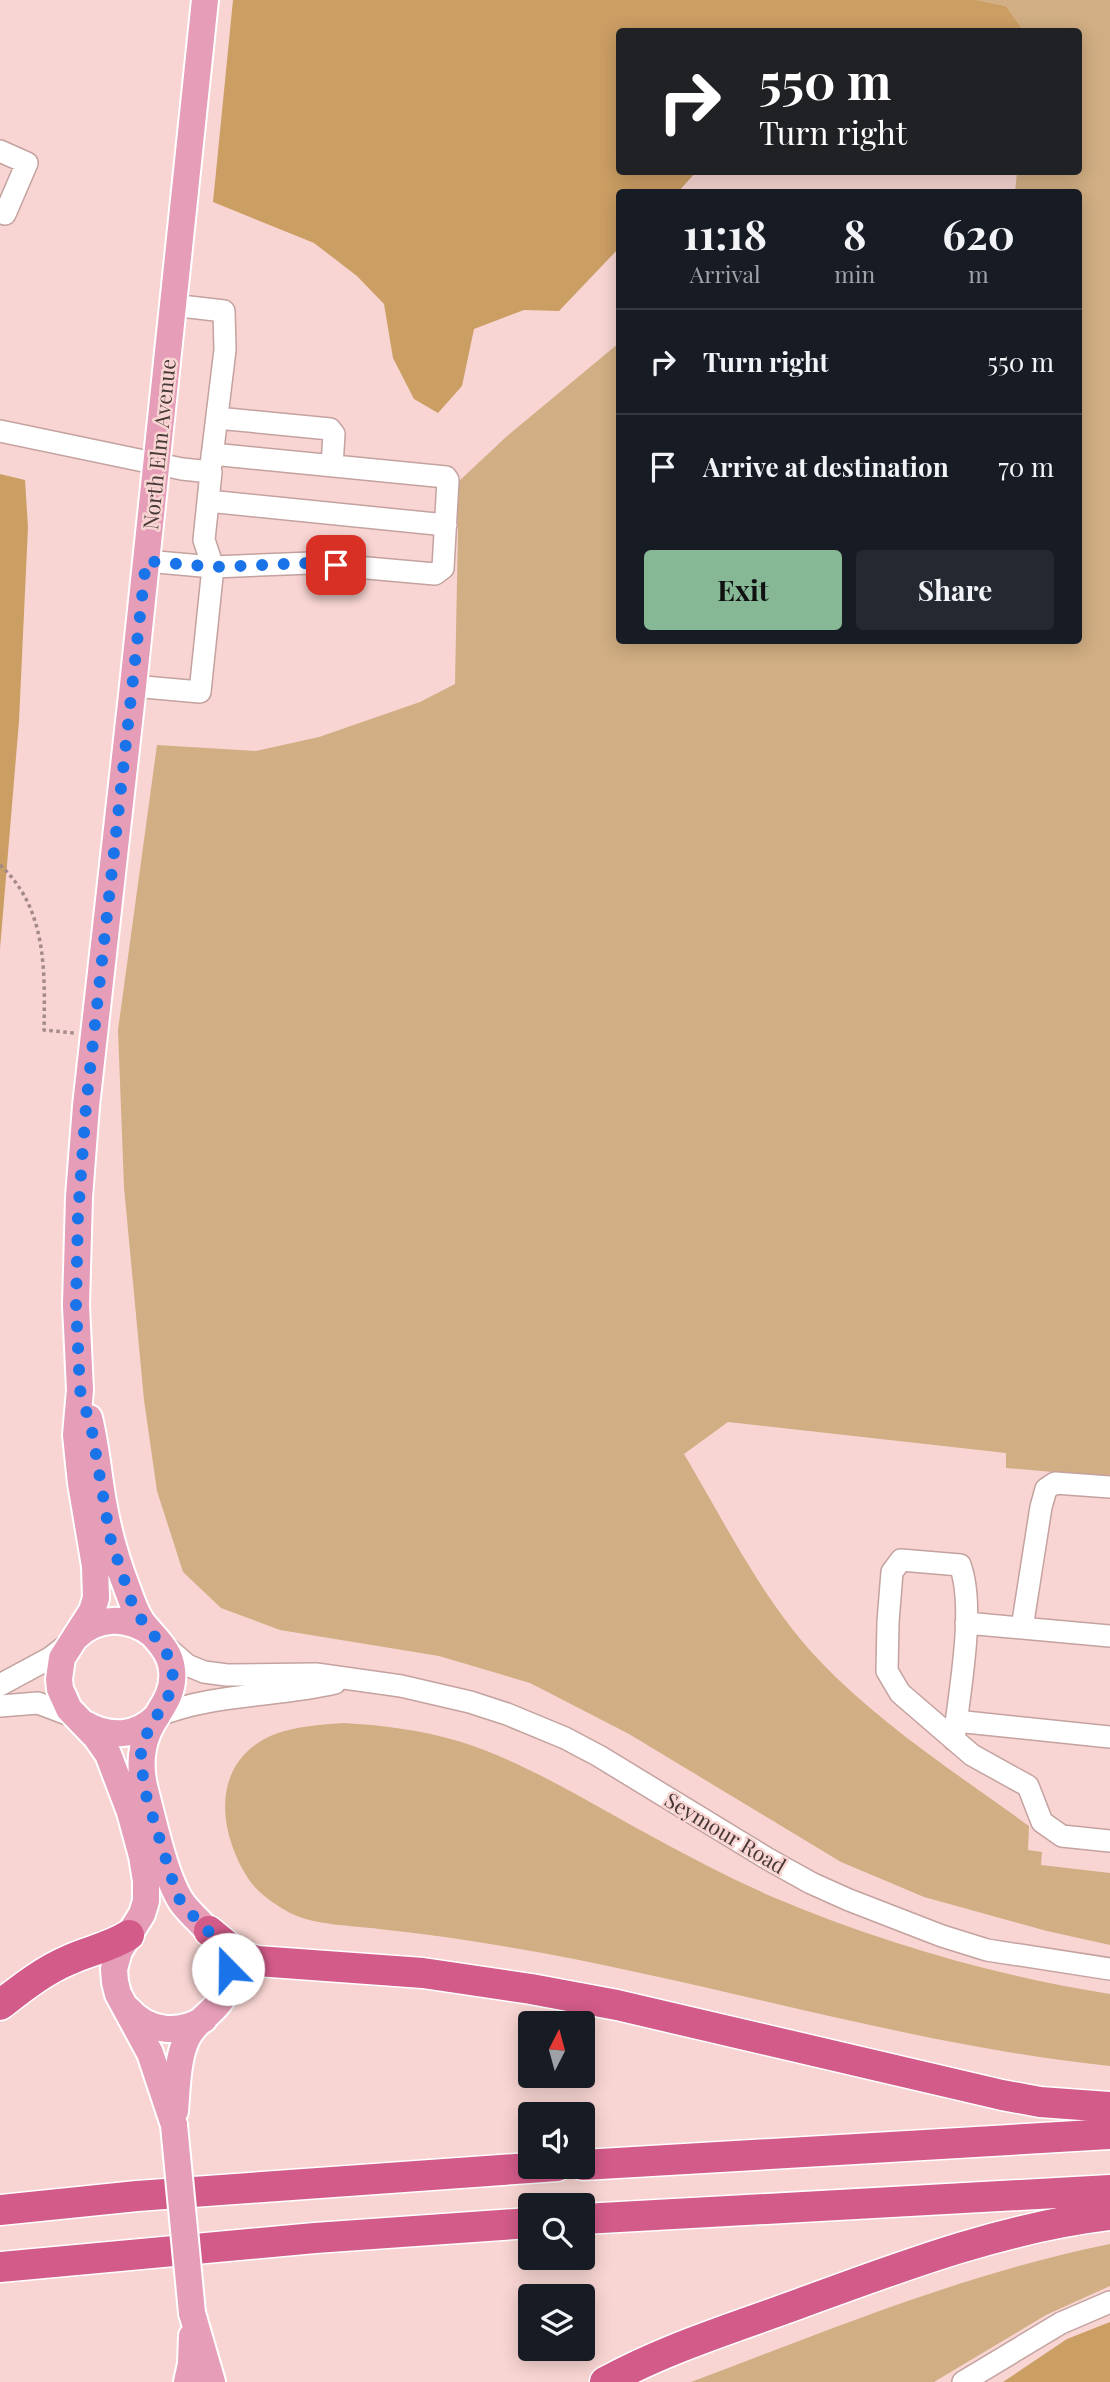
<!DOCTYPE html>
<html lang="en">
<head>
<meta charset="utf-8">
<style>
	:root { --surface:#171b24; --page:#242831; --text:#f1f3f6; --muted:#9ea1a6; --line:#363941; --accent:#86b896 }
	body { margin:0; font-family:"Playfair Display",serif; background:var(--page); color:var(--text); height:100vh; display:flex; flex-direction:column; font-size:26px; white-space:nowrap }
	* { box-sizing:border-box; margin:0 }
	p { font-size:23px; color:var(--muted) }
	.icon { flex:none; width:38px; height:38px; fill:none; stroke:currentColor; stroke-width:2; stroke-linecap:round; stroke-linejoin:round }
	.map { position:relative; flex:1; overflow:hidden }
	.details { position:absolute; left:616px; top:189px; width:466px; height:455px; display:flex; flex-direction:column; background:var(--surface); border-radius:7px; box-shadow:0 4px 18px #0003 }
	.details>* { flex:none }
	.top-card { position:absolute; left:616px; top:28px; width:466px; height:147px; border-radius:7px; box-shadow:0 4px 18px #0003; background:#202124; color:#fff; overflow:hidden }
	.needle { width:46px; rotate:6deg }
	.controls { position:absolute; left:518px; top:2011px; display:grid; gap:14px }
	.controls a { display:grid; place-items:center; width:77px; height:77px; border-radius:7px; background:var(--surface); box-shadow:0 4px 18px #0003; font-size:35px }
	.pin { position:absolute; display:grid; place-items:center; width:60px; height:60px; color:#fff; margin:-30px; border-radius:14px; box-shadow:0 4px 10px #0006 }
	.me { position:absolute; width:77px; margin:-38px; rotate:338deg; stroke-linejoin:round; filter:drop-shadow(0 0 5px #0008) }
	.turn { display:flex; align-items:center; gap:24px; height:147px; padding:0 28px; font-size:32px }
	.turn .icon { width:91px; height:91px; stroke-width:2.5 }
	.turn b { display:block; font-size:49px; line-height:60px }
	.eta { display:flex; justify-content:space-evenly; align-items:center; height:119px; text-align:center }
	.eta b { font-size:42px; font-weight:700; line-height:49px }
	.cta { display:flex; gap:14px; margin-top:auto; padding:14px 28px }
	.cta a { flex:1; height:80px; border-radius:7px; background:var(--accent); color:#111; font-size:28px; font-weight:700; line-height:80px; text-align:center }
	.cta a+a { background:var(--page); color:var(--text) }
	ul { padding:0; list-style:none }
	li { display:flex; align-items:center; gap:21px; height:105px; padding:0 28px; border-top:2px solid var(--line) }
	li div { flex:1 }
	li b { display:block; font-size:26px }
	li em { font-style:normal }
	.map>svg:first-child { display:block }
</style>
</head>
<body>
<div class="map">
<svg width="1110" height="2382" viewBox="0 0 1110 2382">
	<rect width="100%" height="100%" fill="#f8d5d2"/>
	<path fill="#d1ae83" d="M 977,0 L 1110,0 L 1110,1477 L 1006,1468 L 1006,1453 L 728,1422 L 684,1454 C 725,1523 762,1599 817,1658 C 879,1724 956,1773 1029,1826 L 1028,1850 L 1042,1852 L 1041,1865 L 1110,1873 L 1110,1945 L 1047,1931 L 924,1897 L 841,1862 L 629,1734 L 530,1683 L 439,1656 L 280,1630 L 221,1608 L 183,1572 L 157,1491 L 144,1400 L 124,1187 L 118,1030 L 157,745 L 256,751 L 319,737 L 420,702 L 455,684 L 458,530 L 457,483 L 506,437 L 619,343 L 620,640 L 1078,640 L 1078,192 L 1015,192 L 1017,172 L 1078,172 L 1078,32 L 1024,31 L 1006,6 Z
		M 343,1723 C 382,1725 421,1730 458,1741 C 513,1758 565,1788 615,1816 C 667,1845 720,1874 775,1898 C 882,1943 996,1976 1110,1994 L 1110,2066 C 909,2045 713,1982 514,1948 C 470,1940 424,1934 379,1929 C 351,1925 317,1926 290,1913 C 276,1905 260,1895 250,1881 C 221,1838 209,1773 261,1741 C 284,1727 316,1725 343,1723 Z
		M 1110,2244 L 1110,2286 L 1046,2315 L 934,2382 L 691,2382 C 829,2330 966,2273 1110,2244 Z"/>
	<path fill="#cb9e64" d="M 233,0 L 977,0 L 1006,6 L 1024,31 L 620,32 L 620,172 L 696,172 L 678,192 L 620,192 L 619,248 L 559,311 L 524,310 L 474,329 L 462,386 L 438,413 L 414,399 L 393,358 L 384,304 L 357,276 L 314,243 L 213,202 Z
		M 0,474 L 25,480 L 28,527 L 19,721 L 0,949 Z
		M 1110,2322 L 1110,2382 L 1003,2382 L 1067,2339 Z"/>
	<g fill="none" stroke-linecap="round" stroke-linejoin="round">
		<defs>
			<path id="minor" d="M 0,151 L 27,163 L 5,214 L 0,212
				M 172,305 L 224,311 L 225,350 L 211,465
				M 217,418 L 330,429 L 334,434 L 332,466
				M 0,431 L 182,469 L 211,472 L 204,540 L 213,567 L 311,563 L 435,574 L 443,568 L 448,480 L 446,477 L 212,454
				M 208,501 L 446,525
				M 133,686 L 200,692 L 213,567 L 146,561
				M 966,1623 L 1110,1636
				M 1022,1628 L 1041,1507 L 1046,1489 L 1055,1483 L 1110,1487
				M 163,1644 L 187,1665 L 204,1672 L 227,1675 L 316,1674 L 401,1686 L 470,1702 L 507,1714 L 565,1738 L 599,1756 L 768,1859 L 811,1883 L 849,1900 L 942,1936 L 987,1950 L 1110,1969
				M 0,1685 L 50,1658 L 72,1641
				M 0,1706 L 38,1703 L 75,1717
				M 157,1716 C 214,1693 275,1697 335,1683
				M 956,1721 L 1110,1737
				M 954,1740 C 959,1693 976,1608 960,1565 L 901,1560 L 892,1572 L 888,1622 L 887,1671 L 900,1693 L 972,1755 L 1028,1786 L 1042,1822 L 1062,1836 L 1110,1841
				M 963,2382 L 1061,2323 L 1110,2302"/>
			<path id="major" d="M 89,1418 C 96,1446 98,1474 103,1502 C 108,1531 116,1560 127,1588 C 131,1599 135,1612 142,1622 C 154,1638 170,1649 172,1670 C 175,1697 157,1711 148,1732 C 139,1753 140,1773 146,1794 C 154,1824 166,1881 183,1904 C 201,1927 227,1940 228,1973 C 228,2011 200,2012 187,2038 C 177,2059 177,2087 175,2111
				M 76,1637 C 98,1616 128,1616 152,1634
				M 85,1724 C 109,1738 137,1737 157,1716
				M 128,2009 C 148,2032 179,2035 204,2019
				M 174,2125 L 150,2053 L 118,1994 L 115,1982 L 114,1969 L 119,1951 L 142,1914 L 146,1901 L 146,1881 L 142,1856 L 130,1812 L 108,1754 L 96,1737 L 69,1709 L 60,1689 L 59,1679 L 62,1658 L 92,1611 L 96,1598 L 95,1566 L 81,1483 L 76,1435 L 80,1390 L 76,1305 L 79,1197 L 86,1106 L 133,686 L 205,0
				M 192,2313 L 212,2382
				M 187,2382 L 191,2364 L 192,2336"/>
			<path id="highway" d="M 209,1931 L 238,1955 L 257,1961 L 423,1973 L 531,1989 L 617,2005 L 1002,2095 L 1040,2102 L 1110,2107
				M 0,2005 C 22,1988 43,1971 69,1960 C 89,1951 110,1947 129,1935
				M 583,2165 L 1110,2134
				M 0,2210 L 137,2196 L 557,2166
				M 583,2219 L 1110,2190
				M 0,2267 L 315,2238 L 530,2223
				M 605,2382 C 665,2349 730,2329 793,2306 C 897,2268 1000,2228 1110,2215"/>
		</defs>
		<use href="#minor" stroke="#c3a29f" stroke-width="24"/>
		<use href="#major" stroke="#fff" stroke-width="30"/>
		<use href="#highway" stroke="#fff" stroke-width="33"/>
		<path stroke="#a38a88" stroke-width="3.5" stroke-dasharray="3.5 3.5" stroke-linecap="butt" d="M 0,865 C 47,908 45,971 44,1030 L 74,1033"/>
		<use href="#minor" stroke="#fff" stroke-width="21"/>
		<use href="#major" stroke="#e59db8" stroke-width="26"/>
		<use href="#highway" stroke="#d35b89" stroke-width="30"/>
		<defs>
			<path id="major-bridge" d="M 174,2125 L 192,2313"/>
		</defs>
		<use href="#major-bridge" stroke="#fff" stroke-width="30" stroke-linecap="butt"/>
		<use href="#major-bridge" stroke="#e59db8" stroke-width="26"/>
	</g>
	<g fill="none" stroke-linecap="round" stroke-linejoin="round">
		<path stroke="#1a73e8" stroke-width="12" stroke-dasharray="0 21.6" d="M 228,1969 C 224,1935 192,1922 177,1895 L 146,1795 L 141,1764 L 141,1751 L 148,1731 L 170,1693 L 173,1672 L 166,1651 L 141,1619 L 132,1603 L 110,1537 L 92,1431 L 80,1390 L 76,1305 L 78,1215 L 86,1106 L 146,561 L 213,567 L 311,563 L 336,565"/>
	</g>
	<g text-anchor="middle" dominant-baseline="central" stroke-width="5" stroke-linejoin="round" paint-order="stroke">
		<g font-size="21" fill="#473938" stroke="#f8d5d2">
			<text transform="translate(158 444) rotate(-84)">North Elm Avenue</text>
			<text transform="translate(726 1832) rotate(31)">Seymour Road</text>
		</g>
	</g>
</svg>
<div class="controls">
<a><svg class="needle" viewBox="-14 -14 28 28"><path d="M0-13l5 13h-10z" fill="#e53935"/><path d="M0 13l5-13h-10z" fill="#9ea1a6"/></svg></a>
<a><svg class="icon" aria-label="sound" viewBox="0 0 24 24"><path d="M4 9h4l5-4v14l-5-4H4zM17 9q2 3 0 6"/></svg></a>
<a><svg class="icon" aria-label="search" viewBox="0 0 24 24"><circle cx="10" cy="10" r="6"/><path d="M15 15l6 6"/></svg></a>
<a><svg class="icon" aria-label="layers" viewBox="0 0 24 24"><path d="M12 4l9 5-9 5-9-5zM3 14l9 5 9-5"/></svg></a>
</div>
<div class="pin" style="left:336px;top:565px;background:#d93025"><svg class="icon" aria-label="arrive" viewBox="0 0 24 24"><path d="M6 21V4h12l-3 4 3 4H6"/></svg></div>
<svg class="me" style="left:228px;top:1969px" viewBox="-20 -20 40 40"><circle r="19" fill="#fff"/><path d="M0-13L10 11 0 6-10 11z" fill="#1a73e8"/></svg>
<div class="top-card">
<div class="turn"><svg class="icon" aria-label="right" viewBox="0 0 24 24"><path d="M7 20v-9h11M14 6l5 5-5 5"/></svg><div><b>550 m</b>Turn right</div></div>
</div>
<section class="details">
<div class="eta">
<div><b>11:18</b><p>Arrival</p></div>
<div><b>8</b><p>min</p></div>
<div><b>620</b><p>m</p></div>
</div>
<ul>
<li><svg class="icon" aria-label="right" viewBox="0 0 24 24"><path d="M7 20v-9h11M14 6l5 5-5 5"/></svg><div><b>Turn right</b></div><em>550 m</em></li>
<li><svg class="icon" aria-label="arrive" viewBox="0 0 24 24"><path d="M6 21V4h12l-3 4 3 4H6"/></svg><div><b>Arrive at destination</b></div><em>70 m</em></li>
</ul>
<div class="cta"><a>Exit</a><a>Share</a></div>
</section>
</div>
</body>
</html>
